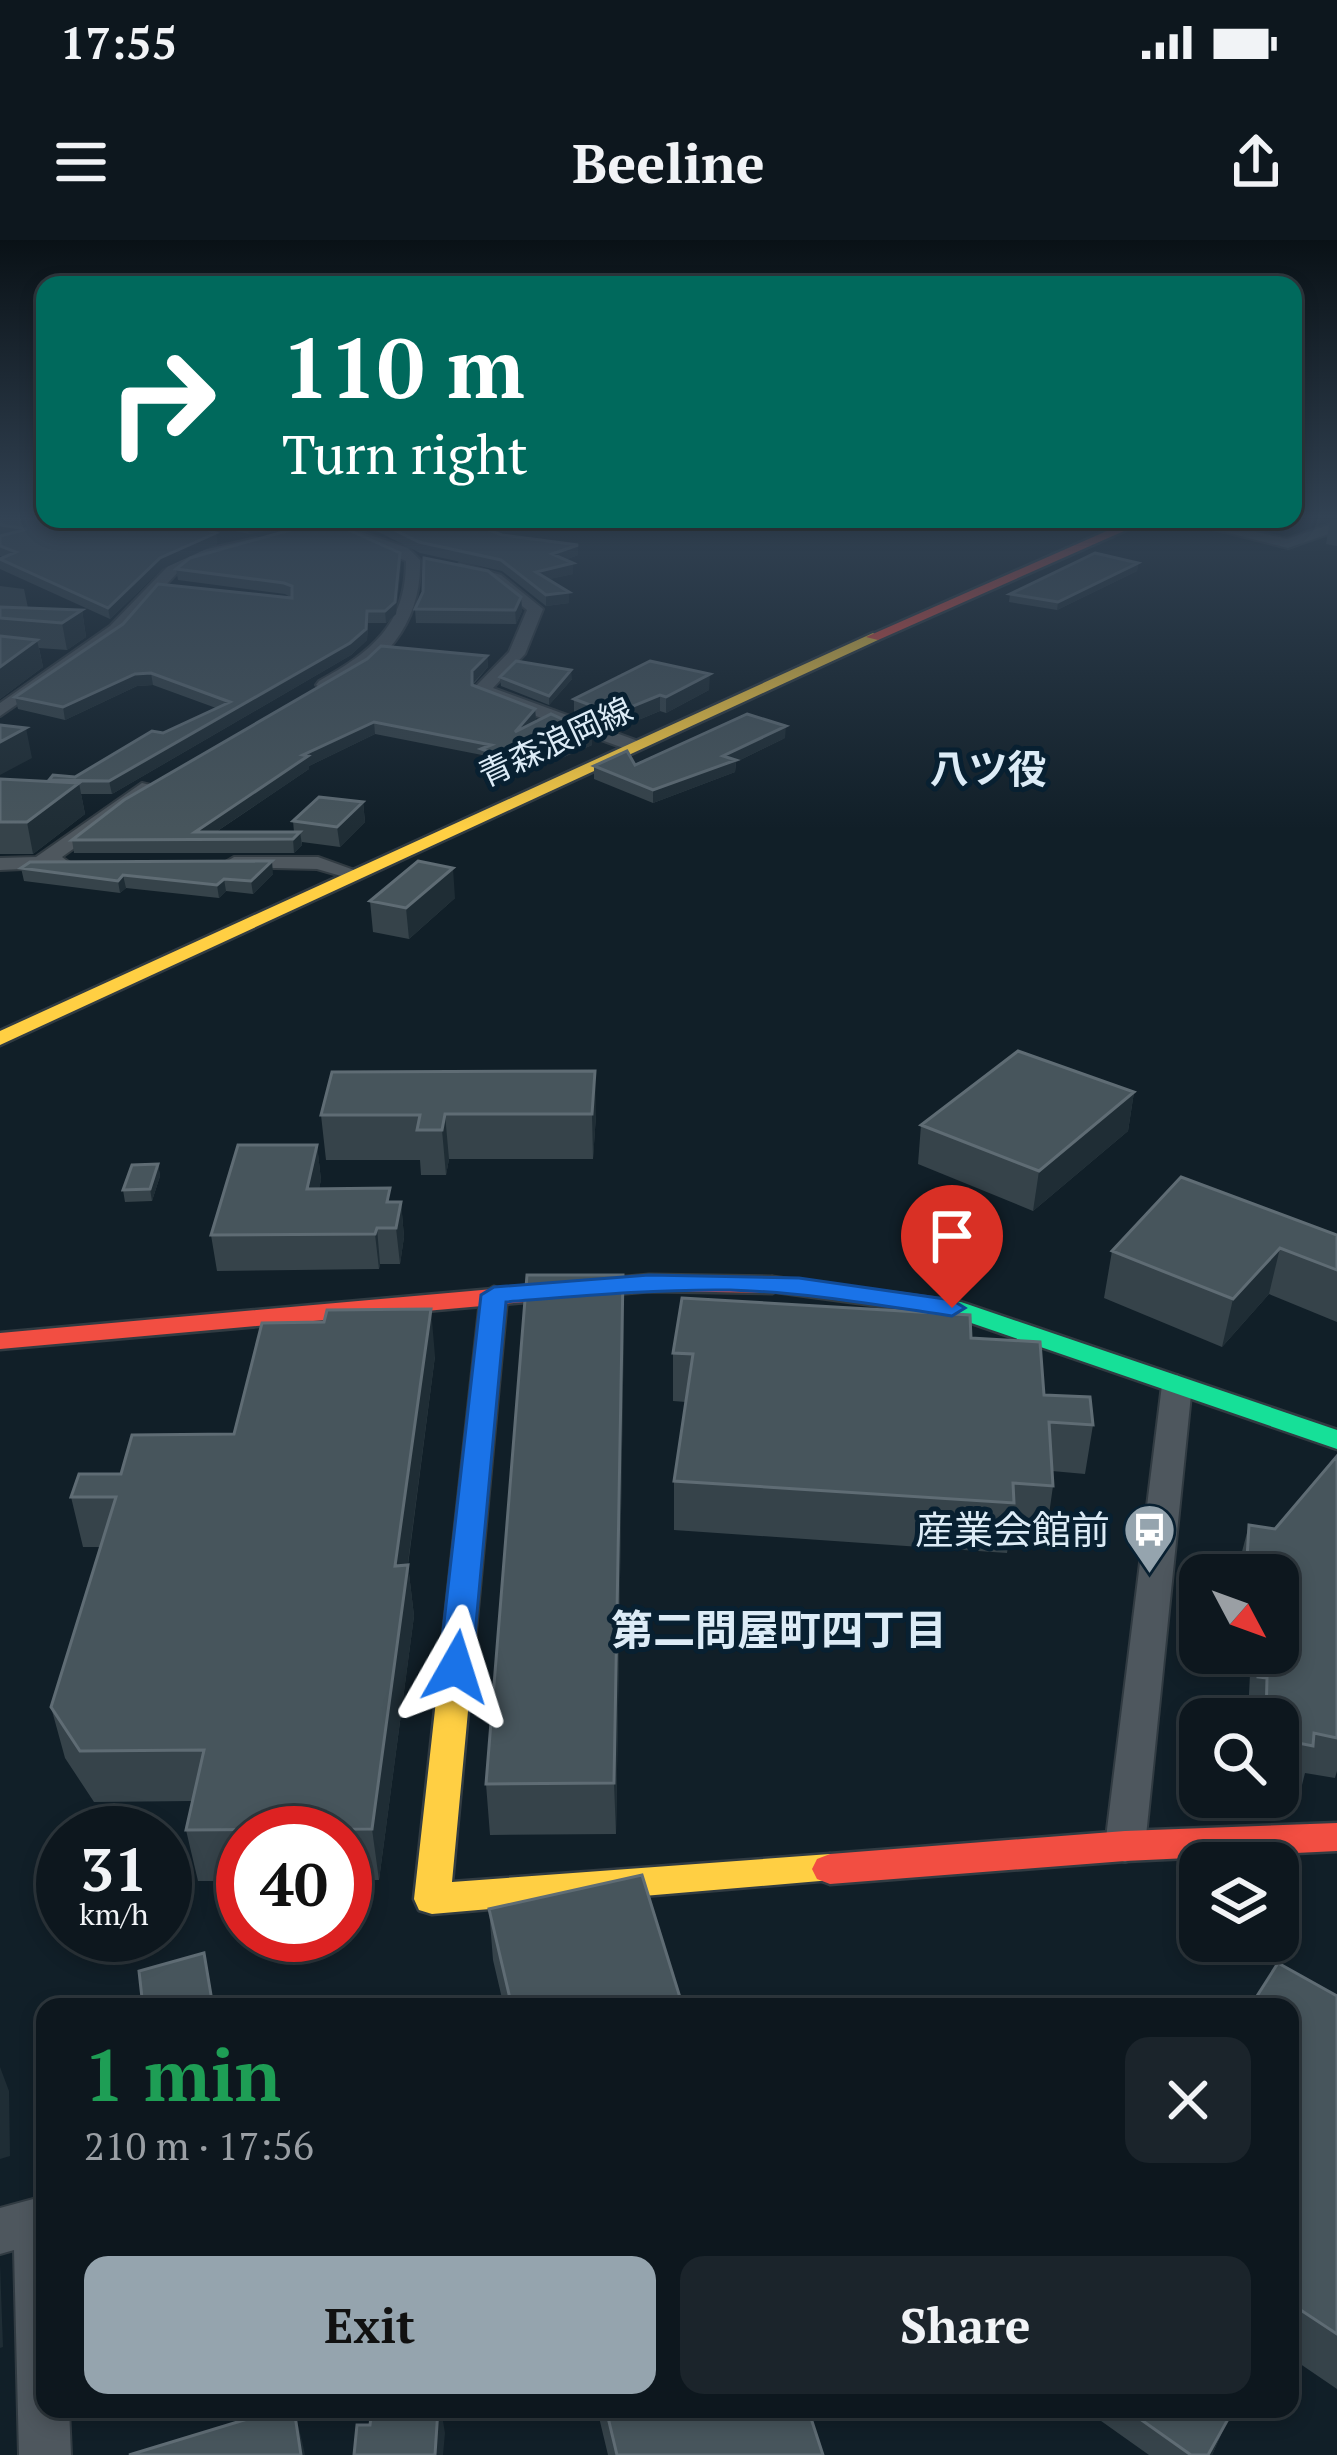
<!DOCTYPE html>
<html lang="en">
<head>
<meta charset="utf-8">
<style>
	:root { --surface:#0d171e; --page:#1b242b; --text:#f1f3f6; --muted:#9a9fa4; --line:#2d363c; --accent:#95a4ae }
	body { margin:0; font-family:"PT Serif","Noto Sans JP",serif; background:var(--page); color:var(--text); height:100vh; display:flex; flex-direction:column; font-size:45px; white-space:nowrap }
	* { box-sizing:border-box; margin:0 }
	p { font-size:39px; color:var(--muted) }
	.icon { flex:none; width:66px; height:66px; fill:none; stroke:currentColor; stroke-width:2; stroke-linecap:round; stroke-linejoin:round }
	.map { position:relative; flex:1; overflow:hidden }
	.details { position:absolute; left:36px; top:1758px; width:1263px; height:420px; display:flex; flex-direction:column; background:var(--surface); border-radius:24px; box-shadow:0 6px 18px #0003,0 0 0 3px var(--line) }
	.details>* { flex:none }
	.top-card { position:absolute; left:36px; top:36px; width:1266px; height:252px; border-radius:24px; box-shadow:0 6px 18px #0003,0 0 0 3px var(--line); background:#00695c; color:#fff; overflow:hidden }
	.needle { width:78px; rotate:131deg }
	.tools { position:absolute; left:1179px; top:1314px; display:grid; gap:24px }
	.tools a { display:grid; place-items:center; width:120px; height:120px; border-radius:24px; background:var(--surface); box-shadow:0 6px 18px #0003,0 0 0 3px var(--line); font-size:60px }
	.speed { position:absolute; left:36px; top:1566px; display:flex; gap:24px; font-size:60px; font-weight:700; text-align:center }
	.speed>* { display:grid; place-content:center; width:156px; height:156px; border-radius:50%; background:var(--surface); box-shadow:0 6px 18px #0003,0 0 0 3px var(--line); line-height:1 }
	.speed small { font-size:30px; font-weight:400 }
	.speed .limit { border:18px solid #d22; background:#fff; color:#111 }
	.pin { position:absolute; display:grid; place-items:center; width:102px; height:102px; color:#fff; margin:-123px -51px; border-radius:50% 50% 50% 0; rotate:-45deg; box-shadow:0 0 12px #0007 }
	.pin .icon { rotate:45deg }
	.me { position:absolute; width:132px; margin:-66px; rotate:6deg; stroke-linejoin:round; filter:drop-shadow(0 0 9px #0008) }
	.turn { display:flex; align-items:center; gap:42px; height:252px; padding:0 48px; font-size:54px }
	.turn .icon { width:156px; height:156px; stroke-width:2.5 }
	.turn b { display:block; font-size:84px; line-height:102px }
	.round { display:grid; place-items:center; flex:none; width:126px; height:126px; border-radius:24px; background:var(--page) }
	.headline { display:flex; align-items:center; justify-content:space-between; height:204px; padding:0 48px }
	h1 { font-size:72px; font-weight:700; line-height:90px; color:#1e9e55 }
	.action { display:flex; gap:24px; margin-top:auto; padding:24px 48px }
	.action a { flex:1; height:138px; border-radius:24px; background:var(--accent); color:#111; font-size:48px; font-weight:700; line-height:138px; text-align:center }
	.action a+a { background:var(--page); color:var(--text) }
	.status { display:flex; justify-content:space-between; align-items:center; height:84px; padding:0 60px; background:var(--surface); direction:ltr }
	.status svg { height:33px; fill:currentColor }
	header { display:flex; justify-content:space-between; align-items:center; height:156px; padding:0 48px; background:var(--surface); font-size:54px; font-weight:700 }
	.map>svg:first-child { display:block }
</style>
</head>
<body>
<div class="status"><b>17:55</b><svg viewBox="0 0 49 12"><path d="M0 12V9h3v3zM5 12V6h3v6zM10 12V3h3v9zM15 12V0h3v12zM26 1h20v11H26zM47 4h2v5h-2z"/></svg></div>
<header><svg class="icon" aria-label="menu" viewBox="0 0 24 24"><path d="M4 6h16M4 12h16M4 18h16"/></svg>Beeline<svg class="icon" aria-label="share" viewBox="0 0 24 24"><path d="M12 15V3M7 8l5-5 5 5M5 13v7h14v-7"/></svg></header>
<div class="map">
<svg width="1337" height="2215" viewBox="0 0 1337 2215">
	<rect width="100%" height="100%" fill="#111f28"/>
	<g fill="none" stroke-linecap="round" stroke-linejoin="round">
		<defs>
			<path id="street" d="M 323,279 L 408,308 L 420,320 C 422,383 384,429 325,450 L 316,445 L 319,441 C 371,412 406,385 406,321 L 323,285 Z
				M 1174,279 L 1199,279 L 1287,299 L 1337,282 L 1337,291 L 1288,308 Z
				M 256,298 L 261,305 L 213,316 L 180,330 L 122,392 L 0,476 L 0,463 L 110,386 L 170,324 L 203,310 Z
				M 460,323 L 501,335 L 543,369 L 525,414 L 493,448 L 638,501 L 638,509 L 626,509 L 476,454 L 476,446 L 509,412 L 527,370 L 491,341 L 455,330 Z
				M 142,543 L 159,547 L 62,617 L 70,623 L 67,627 L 0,630 L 0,618 L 36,617 Z
				M 234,617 L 318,617 L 365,634 L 355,640 L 317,629 L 227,627 L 224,623 Z
				M 1177,1135 L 1192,1145 L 1145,1606 L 1139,1617 L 1125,1622 L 1111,1617 L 1105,1606 L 1162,1145 Z
				M 37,1958 L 45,1962 L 45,2169 L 69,2169 L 71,2215 L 19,2215 L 14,2010 L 0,2014 L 0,1968 Z"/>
			<path id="fast" d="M 772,1037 L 961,1062 L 1337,1190 L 1337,1209 L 948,1075 L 763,1050 L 759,1045 L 763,1040 Z"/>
			<path id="slow" d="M 873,393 L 880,397 L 878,400 L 0,805 L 0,791 Z
				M 494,1047 L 507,1055 L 452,1642 L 830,1614 L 843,1619 L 848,1629 L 843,1639 L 432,1674 L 419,1670 L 414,1659 L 481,1055 Z"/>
			<path id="jam" d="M 1134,279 L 1151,279 L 878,400 L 866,397 Z
				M 649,1035 L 772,1037 L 785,1045 L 772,1053 L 649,1051 L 0,1109 L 0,1093 Z
				M 1337,1583 L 1337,1611 L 1125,1621 L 830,1644 L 817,1639 L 812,1629 L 817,1619 L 830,1614 L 1125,1591 Z"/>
		</defs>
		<use href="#street" stroke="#313b42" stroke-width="4"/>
		<use href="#fast" stroke="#313b42" stroke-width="5"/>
		<use href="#slow" stroke="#313b42" stroke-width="5"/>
		<use href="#jam" stroke="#313b42" stroke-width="5"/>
		<use href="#street" fill="#4e575e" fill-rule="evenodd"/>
		<use href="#fast" fill="#16e098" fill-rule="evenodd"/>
		<use href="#slow" fill="#ffcf43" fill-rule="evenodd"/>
		<use href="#jam" fill="#f24e42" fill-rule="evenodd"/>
	</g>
	<path fill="#36434a" d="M 179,279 L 322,279 L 249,294 Z
		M 353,279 L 460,279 L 502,295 L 578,315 L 565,320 L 573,334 L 549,339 L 569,363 L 546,366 L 502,331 L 420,313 Z
		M 999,279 L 1042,279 L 1041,286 L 1008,286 Z
		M 1337,279 L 1337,306 L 1326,304 L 1330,281 Z
		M 0,280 L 216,293 L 217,304 L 162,329 L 110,379 L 0,329 L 0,318 L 3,317 L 0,316 L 0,297 L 3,296 L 0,295 Z
		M 400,313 L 401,324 L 396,374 L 386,383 L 368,383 L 367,400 L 351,415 L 112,554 L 81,554 L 85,574 L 33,614 L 0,614 L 0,539 L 49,542 L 49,540 L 75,537 L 216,468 L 153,445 L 137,446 L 65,480 L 18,469 L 15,457 L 292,358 L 285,354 L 178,340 L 176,329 Z
		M 1138,323 L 1137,331 L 1057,370 L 1009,362 L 1010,354 Z
		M 0,346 L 24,349 L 28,368 L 82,370 L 86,397 L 67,410 L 39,408 L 43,427 L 0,459 Z
		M 521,357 L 522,371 L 516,384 L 416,383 L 415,369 Z
		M 487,416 L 488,427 L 473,445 L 535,469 L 536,481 L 534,483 L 592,505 L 522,535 L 482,522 L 482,515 L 375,494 L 309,526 L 309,529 L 216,592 L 294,592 L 293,581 L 363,562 L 365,582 L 340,607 L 302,602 L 302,605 L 294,613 L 74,613 L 72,600 Z
		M 500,437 L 572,439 L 549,465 L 501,446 Z
		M 709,450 L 666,473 L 660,471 L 614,490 L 574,475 L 574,459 Z
		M 785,498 L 736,522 L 735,532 L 653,563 L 594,539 L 594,526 L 635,525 Z
		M 21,628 L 273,634 L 253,654 L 226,651 L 219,658 L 126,648 L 120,653 L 24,641 Z
		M 455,658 L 409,699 L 373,692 L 370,661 Z
		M 1134,852 L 1128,891 L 1033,971 L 918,924 L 921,885 Z
		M 321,875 L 596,875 L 593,919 L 449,919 L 446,935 L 421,935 L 420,920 L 326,920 Z
		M 317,905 L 321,940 L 319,948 L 391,962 L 401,962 L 404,997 L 400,1024 L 380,1024 L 379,1029 L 217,1031 L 211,995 Z
		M 158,924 L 160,936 L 152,961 L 125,962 L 123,950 Z
		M 1337,995 L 1337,1082 L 1269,1054 L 1222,1107 L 1104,1058 L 1112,1011 Z
		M 624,1082 L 616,1594 L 490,1595 L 486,1544 Z
		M 971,1098 L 1044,1155 L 1093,1185 L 1085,1234 L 1052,1231 L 1053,1246 L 1046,1296 L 1010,1293 L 1007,1313 L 674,1290 L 674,1241 L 686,1162 L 673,1161 L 673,1113 Z
		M 435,1116 L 408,1325 L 414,1376 L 379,1640 L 345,1640 L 345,1593 L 243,1593 L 243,1641 L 198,1641 L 186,1590 L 192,1561 L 94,1562 L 65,1518 L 51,1467 L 101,1307 L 83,1307 L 71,1257 L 121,1234 L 234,1194 Z
		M 1337,1216 L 1337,1531 L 1335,1538 L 1305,1533 L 1302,1545 L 1278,1540 L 1278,1479 L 1256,1479 L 1256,1477 L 1248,1475 L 1251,1413 L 1278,1413 L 1278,1335 L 1239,1335 L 1239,1323 L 1249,1285 L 1275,1289 Z
		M 489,1669 L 683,1767 L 504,1767 L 493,1720 Z
		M 1337,1756 L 1337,2149 L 1290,2117 L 1290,1767 Z
		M 597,2169 L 808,2169 L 823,2215 L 608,2215 Z
		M 1088,2169 L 1210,2169 L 1227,2181 L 1212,2215 L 1149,2215 L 1087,2171 Z"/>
	<path fill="#1f2d35" d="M 273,279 L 322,279 L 249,294 L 248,284 Z
		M 216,293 L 217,304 L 162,329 L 110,379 L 108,368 L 160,318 Z
		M 578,305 L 578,315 L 552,325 L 552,314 Z
		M 400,313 L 401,324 L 396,374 L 386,383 L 385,371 Z
		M 573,323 L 573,334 L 536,342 L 536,332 Z
		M 1138,323 L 1137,331 L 1057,370 L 1058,362 Z
		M 569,352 L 569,363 L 546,366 L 546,355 Z
		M 521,357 L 522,371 L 516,384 L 515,370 Z
		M 82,370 L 86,397 L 67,410 L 62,383 Z
		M 367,371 L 367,400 L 351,415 L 112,554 L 109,541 Z
		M 37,400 L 43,427 L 0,459 L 0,427 Z
		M 487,416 L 488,427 L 473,443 L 472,457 L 472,431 Z
		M 571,430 L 572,439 L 549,465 L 549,456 Z
		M 151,433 L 153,445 L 137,446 L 65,480 L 63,467 L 135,434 Z
		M 710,434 L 709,450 L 666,473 L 666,457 Z
		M 660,455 L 660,471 L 614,490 L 614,474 Z
		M 535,469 L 536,481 L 516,505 L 515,492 Z
		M 374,482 L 375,494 L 309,526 L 309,529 L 204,600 L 195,592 L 303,515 Z
		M 786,486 L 785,498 L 736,522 L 735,532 L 653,563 L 653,550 Z
		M 26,488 L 32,518 L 0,535 L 0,502 Z
		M 592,493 L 592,505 L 522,535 L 522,523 Z
		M 79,543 L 85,574 L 33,614 L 27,582 Z
		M 363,562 L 365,582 L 340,607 L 337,587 Z
		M 300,592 L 302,605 L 294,613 L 293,599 Z
		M 272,621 L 273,634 L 253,654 L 251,641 Z
		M 453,628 L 455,658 L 409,699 L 406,668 Z
		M 123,635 L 126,648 L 120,653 L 118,641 Z
		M 224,639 L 226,651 L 219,658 L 217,645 Z
		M 595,831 L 596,875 L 593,919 L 592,874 Z
		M 1134,852 L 1128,891 L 1033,971 L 1039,931 Z
		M 445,874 L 449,919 L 446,935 L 442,890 Z
		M 317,905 L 321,940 L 311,984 L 307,949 Z
		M 158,924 L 160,936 L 152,961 L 150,949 Z
		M 401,962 L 404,997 L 400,1024 L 396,988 Z
		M 377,988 L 380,1024 L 379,1029 L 375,994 Z
		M 1280,1008 L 1269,1054 L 1222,1107 L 1233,1059 Z
		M 623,1035 L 624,1082 L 616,1594 L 614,1543 Z
		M 431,1069 L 435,1116 L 401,1376 L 395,1326 Z
		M 408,1325 L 414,1376 L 379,1640 L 372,1589 Z
		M 0,1827 L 9,1851 L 10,1916 L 0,1919 Z
		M 0,2024 L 3,2107 L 0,2108 Z
		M 183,2169 L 203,2169 L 185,2175 Z
		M 294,2169 L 302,2201 L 305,2215 L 301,2215 Z
		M 438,2169 L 441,2169 L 445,2193 L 443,2215 L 435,2215 Z
		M 1227,2181 L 1212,2215 L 1208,2215 Z"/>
	<path fill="#47555c" stroke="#5f6c74" stroke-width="3" d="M 178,279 L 216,293 L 160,318 L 108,368 L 0,319 L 16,312 L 0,306 L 0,296 L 27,289 L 0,285 L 1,279 Z
		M 223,279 L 273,279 L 248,284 Z
		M 372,279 L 460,279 L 502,295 L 578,305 L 552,314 L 573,323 L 536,332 L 569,352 L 546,355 L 501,320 L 419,302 Z
		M 326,280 L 400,313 L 395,362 L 385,371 L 367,371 L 366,389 L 350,403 L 109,541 L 49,540 L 53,535 L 75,537 L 152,491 L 163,493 L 230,462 L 151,433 L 135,434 L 63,467 L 15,457 L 123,384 L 158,344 L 292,358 L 292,346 L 284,343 L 176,329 L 190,318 Z
		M 1095,313 L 1138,323 L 1058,362 L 1010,354 Z
		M 424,318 L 488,331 L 521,357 L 515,370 L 415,369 L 423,352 Z
		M 0,367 L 82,370 L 62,383 L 0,378 Z
		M 0,396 L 37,400 L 0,427 Z
		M 381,406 L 487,416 L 472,431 L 472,445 L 535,469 L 515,492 L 551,474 L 592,493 L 522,523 L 481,509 L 491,505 L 374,482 L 303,515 L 308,516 L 195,592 L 300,592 L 293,599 L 72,600 L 124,560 L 367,419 Z
		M 516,421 L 571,430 L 549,456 L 500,437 Z
		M 650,421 L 710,434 L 666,457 L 660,455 L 614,474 L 574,459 Z
		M 747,474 L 786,486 L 723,516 L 736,520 L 653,550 L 594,526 L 627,511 L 635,525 Z
		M 0,485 L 26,488 L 0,502 Z
		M 0,539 L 79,543 L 27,582 L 0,582 Z
		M 319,557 L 363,562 L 337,587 L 293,581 Z
		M 272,621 L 251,641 L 224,639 L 217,645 L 123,635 L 118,641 L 21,628 L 30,622 Z
		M 418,621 L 453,628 L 406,668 L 370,661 Z
		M 1018,811 L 1134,852 L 1039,931 L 921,885 Z
		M 595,831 L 592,874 L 445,874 L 442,890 L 417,890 L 420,875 L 321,875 L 332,832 Z
		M 238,905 L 317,905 L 307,949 L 390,948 L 387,962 L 401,962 L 396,988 L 377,988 L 375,994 L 211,995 Z
		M 158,924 L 150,949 L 123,950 L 132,925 Z
		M 1181,937 L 1337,995 L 1337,1030 L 1280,1008 L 1233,1059 L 1112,1011 Z
		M 527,1035 L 623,1035 L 614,1543 L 486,1544 Z
		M 682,1058 L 970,1075 L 971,1098 L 1040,1102 L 1044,1155 L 1090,1157 L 1093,1185 L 1049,1182 L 1053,1246 L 1013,1243 L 1014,1263 L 674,1241 L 693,1114 L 673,1113 Z
		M 431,1069 L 395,1326 L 408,1325 L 372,1589 L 186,1590 L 204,1510 L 80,1511 L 51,1467 L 116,1257 L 71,1257 L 79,1234 L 121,1234 L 132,1195 L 234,1194 L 262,1083 L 324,1082 L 327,1070 Z
		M 1337,1216 L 1337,1498 L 1314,1493 L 1313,1506 L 1278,1499 L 1278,1479 L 1266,1479 L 1267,1438 L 1258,1437 L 1259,1413 L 1278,1413 L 1278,1335 L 1246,1335 L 1249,1285 L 1275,1289 Z
		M 642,1635 L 683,1767 L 512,1767 L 489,1669 Z
		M 204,1713 L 213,1767 L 143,1767 L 139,1731 Z
		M 1278,1723 L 1337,1756 L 1337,2094 L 1290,2063 L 1290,1767 L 1250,1767 Z
		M 280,2169 L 294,2169 L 301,2215 L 129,2215 Z
		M 372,2169 L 438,2169 L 435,2215 L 354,2215 L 357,2185 L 370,2185 Z
		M 606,2169 L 808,2169 L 823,2215 L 617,2215 Z
		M 1126,2169 L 1210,2169 L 1227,2181 L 1208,2215 L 1191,2215 Z"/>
	<linearGradient id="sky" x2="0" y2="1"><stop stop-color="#091116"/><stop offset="0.47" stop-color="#324253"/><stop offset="1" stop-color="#324253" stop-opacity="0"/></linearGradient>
	<rect width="1337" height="589" fill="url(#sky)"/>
	<path fill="#1a73e8" stroke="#114b97" stroke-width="3" d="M 649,1035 L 799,1038 L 952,1060 L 965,1068 L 952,1076 C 878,1065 804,1052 730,1050 C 655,1049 581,1056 506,1062 L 472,1427 L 467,1435 L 444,1435 L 439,1427 L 481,1055 L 494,1047 Z"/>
	<defs>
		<symbol id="bus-pin" viewBox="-11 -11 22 30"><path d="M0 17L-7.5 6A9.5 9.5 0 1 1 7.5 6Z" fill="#95a4ae" stroke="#082031"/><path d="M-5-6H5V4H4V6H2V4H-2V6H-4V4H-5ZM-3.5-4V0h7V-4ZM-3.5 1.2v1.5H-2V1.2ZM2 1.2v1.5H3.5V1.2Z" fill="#fff"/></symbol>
	</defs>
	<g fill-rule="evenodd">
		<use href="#bus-pin" x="1120" y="1260" width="59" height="81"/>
	</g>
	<g text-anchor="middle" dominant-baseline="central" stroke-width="10" stroke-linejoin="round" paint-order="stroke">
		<g font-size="33" fill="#dcebf6" stroke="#082031">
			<text transform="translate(555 501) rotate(-25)">青森浪岡線</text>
		</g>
		<g font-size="39" font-weight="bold" fill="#dcebf6" stroke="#082031">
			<text x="988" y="528">八ツ役</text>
		</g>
		<g font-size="39" fill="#dcebf6" stroke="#082031" text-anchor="end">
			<text x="1110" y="1289">産業会館前</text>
		</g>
		<g font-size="42" font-weight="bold" fill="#dcebf6" stroke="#082031">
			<text x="779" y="1389">第二問屋町四丁目</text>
		</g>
	</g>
</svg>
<div class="tools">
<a><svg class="needle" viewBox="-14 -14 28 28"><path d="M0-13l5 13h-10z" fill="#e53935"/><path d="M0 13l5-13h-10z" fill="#9a9fa4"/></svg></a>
<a><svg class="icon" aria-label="search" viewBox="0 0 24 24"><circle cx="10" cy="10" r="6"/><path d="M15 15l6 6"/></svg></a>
<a><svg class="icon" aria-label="layers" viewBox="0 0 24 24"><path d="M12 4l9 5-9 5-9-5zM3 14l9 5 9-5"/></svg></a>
</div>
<div class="speed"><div>31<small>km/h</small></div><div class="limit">40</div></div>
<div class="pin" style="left:952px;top:1068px;background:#d93025"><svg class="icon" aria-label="arrive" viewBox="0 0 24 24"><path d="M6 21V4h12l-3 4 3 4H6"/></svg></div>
<svg class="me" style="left:456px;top:1427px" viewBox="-20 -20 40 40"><path d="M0-17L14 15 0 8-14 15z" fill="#1a73e8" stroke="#fff" stroke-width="4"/></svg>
<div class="top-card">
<div class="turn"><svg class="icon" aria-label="right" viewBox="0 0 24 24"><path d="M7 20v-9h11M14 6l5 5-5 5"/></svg><div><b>110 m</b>Turn right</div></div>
</div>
<section class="details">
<div class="headline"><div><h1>1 min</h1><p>210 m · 17:56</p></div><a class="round"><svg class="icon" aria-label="close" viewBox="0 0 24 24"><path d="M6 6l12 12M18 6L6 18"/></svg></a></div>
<div class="action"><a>Exit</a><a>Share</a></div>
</section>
</div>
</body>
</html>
